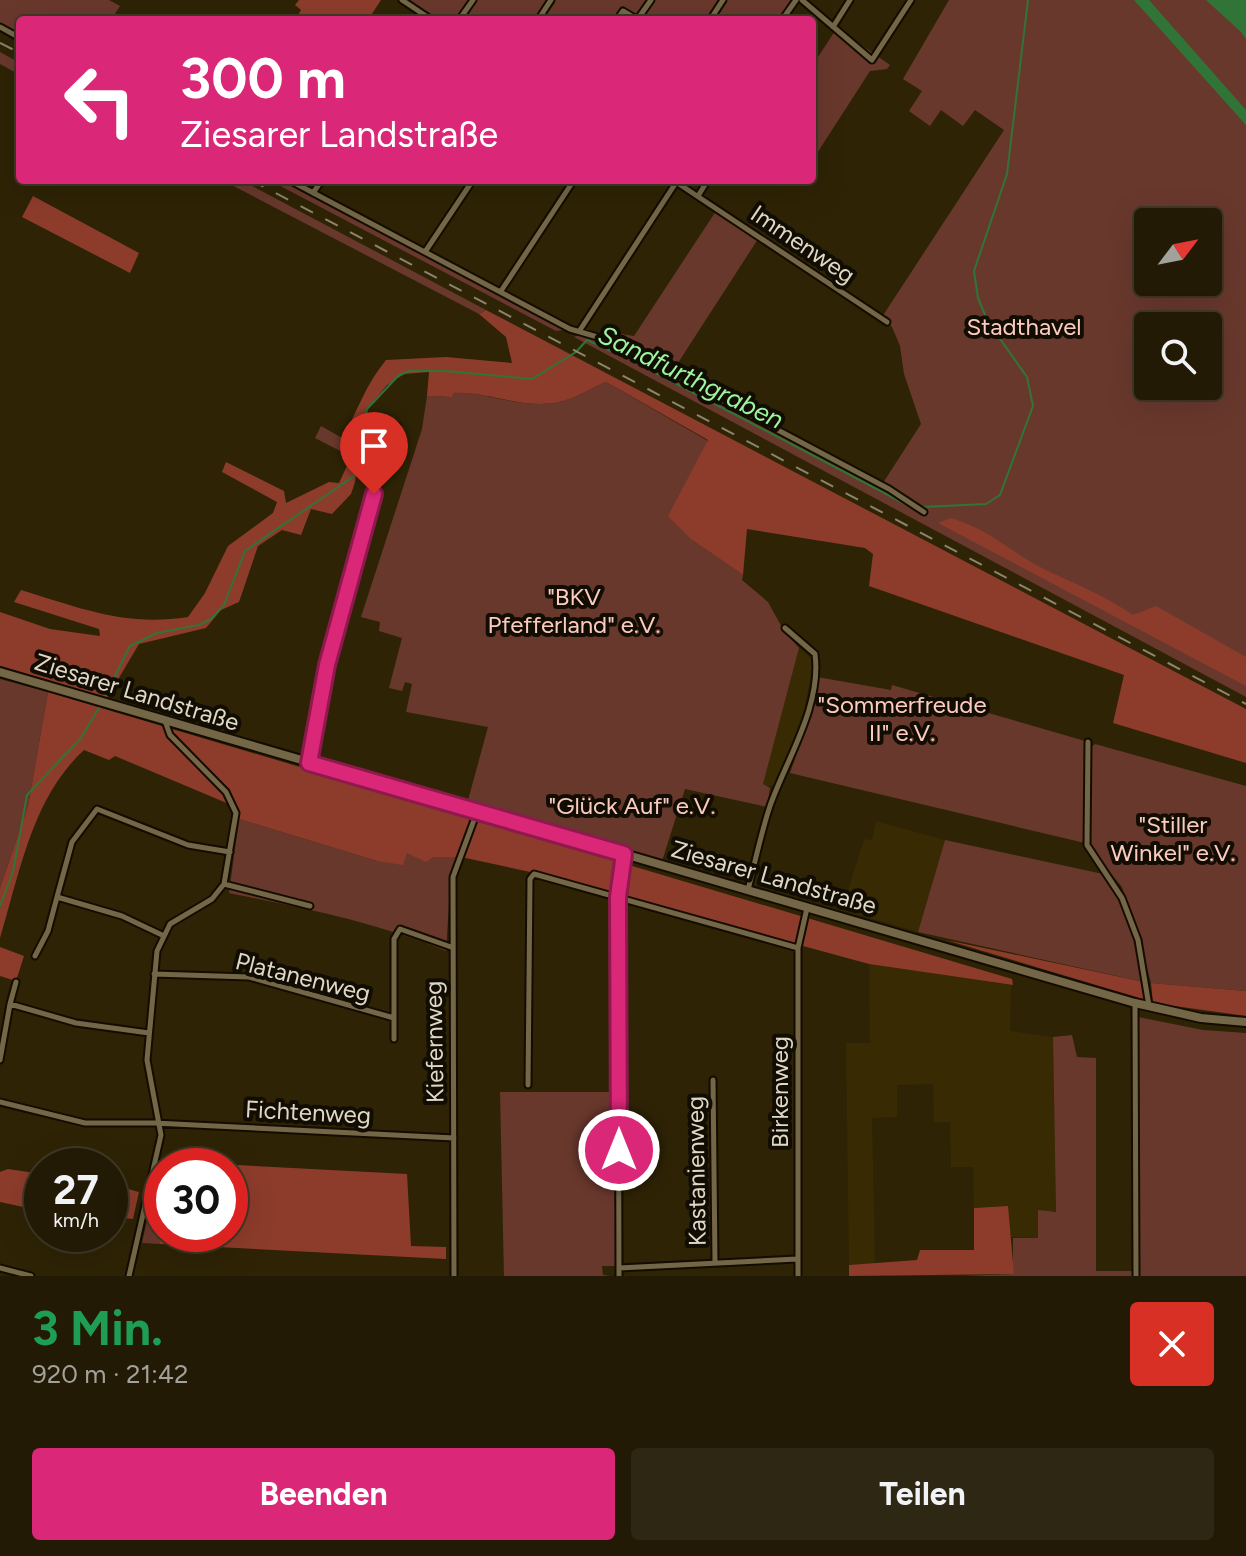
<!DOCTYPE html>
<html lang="de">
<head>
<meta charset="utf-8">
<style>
	:root { --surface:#221a04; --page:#2e2713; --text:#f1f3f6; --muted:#a2a19a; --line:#3f3826; --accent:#db2777 }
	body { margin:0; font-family:Figtree,sans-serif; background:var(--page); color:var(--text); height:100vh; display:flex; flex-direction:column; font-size:30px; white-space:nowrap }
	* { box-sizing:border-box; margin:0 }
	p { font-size:26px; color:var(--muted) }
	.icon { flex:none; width:44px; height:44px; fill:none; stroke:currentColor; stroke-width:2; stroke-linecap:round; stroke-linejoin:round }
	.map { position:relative; height:1276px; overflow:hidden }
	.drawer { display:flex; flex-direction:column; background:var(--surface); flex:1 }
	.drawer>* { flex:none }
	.guide { position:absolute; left:16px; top:16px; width:800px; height:168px; border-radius:8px; box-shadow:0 8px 32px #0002,0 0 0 2px var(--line); background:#db2777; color:#fff; overflow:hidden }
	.needle { width:52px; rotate:58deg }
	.controls { position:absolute; left:1134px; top:208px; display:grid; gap:16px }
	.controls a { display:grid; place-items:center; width:88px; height:88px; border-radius:8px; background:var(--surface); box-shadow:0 8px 32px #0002,0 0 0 2px var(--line); font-size:40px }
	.speed { position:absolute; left:24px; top:1148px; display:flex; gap:16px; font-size:40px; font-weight:700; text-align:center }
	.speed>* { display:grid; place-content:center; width:104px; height:104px; border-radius:50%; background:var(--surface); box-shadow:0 8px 32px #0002,0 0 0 2px var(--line); line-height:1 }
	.speed small { font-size:20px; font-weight:400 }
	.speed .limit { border:12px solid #d22; background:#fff; color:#111 }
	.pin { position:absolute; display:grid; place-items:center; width:68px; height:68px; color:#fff; margin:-82px -34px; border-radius:50% 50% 50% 0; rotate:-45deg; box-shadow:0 0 8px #0007 }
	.pin .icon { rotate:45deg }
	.me { position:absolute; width:88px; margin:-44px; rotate:0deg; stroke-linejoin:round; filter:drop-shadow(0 0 6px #0008) }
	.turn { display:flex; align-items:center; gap:28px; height:168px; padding:0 32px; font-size:36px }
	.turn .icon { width:104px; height:104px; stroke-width:2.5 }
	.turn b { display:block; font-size:56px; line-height:68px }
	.round { display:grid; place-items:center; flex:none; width:84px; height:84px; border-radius:8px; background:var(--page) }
	.overview { display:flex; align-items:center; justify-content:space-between; height:136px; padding:0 32px }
	h1 { font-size:48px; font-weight:700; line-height:60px; color:#1e9e55 }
	.primary-button { display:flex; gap:16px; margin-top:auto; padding:16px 32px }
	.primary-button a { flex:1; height:92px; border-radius:8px; background:var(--accent); color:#fff; font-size:32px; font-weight:700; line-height:92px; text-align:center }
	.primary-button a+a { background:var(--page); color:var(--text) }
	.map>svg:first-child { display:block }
</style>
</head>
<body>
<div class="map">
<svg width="1246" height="1276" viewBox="0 0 1246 1276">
	<rect width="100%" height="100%" fill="#2e2305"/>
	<path fill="#382a02" d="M 799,648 L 814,661 L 803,715 L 777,785 L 762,787 Z
		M 876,821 L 945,840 L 918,932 L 842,910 L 864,839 L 872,840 Z
		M 869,964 L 1011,985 L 1010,1031 L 1053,1037 L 1056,1212 L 1039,1238 L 1009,1237 L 1007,1206 L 974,1208 L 973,1167 L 951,1167 L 950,1122 L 934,1122 L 933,1084 L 897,1085 L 897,1117 L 872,1118 L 875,1264 L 849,1265 L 846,1043 L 870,1043 Z"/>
	<path fill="#69382d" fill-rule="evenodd" d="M 0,0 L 109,0 L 120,6 L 111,20 L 20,20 L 20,35 L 0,25 Z
		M 406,0 L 793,0 L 780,20 L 436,20 Z
		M 949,0 L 1246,0 L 1246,697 L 574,337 L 581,334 L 604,341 L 881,486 L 921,424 L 904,374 L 900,346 L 892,327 L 882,317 L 1004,130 L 975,110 L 963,126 L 941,110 L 930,126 L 909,111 L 922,91 L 903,79 ZM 1148,222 L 1208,222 L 1208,282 L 1148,282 ZM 1148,326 L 1208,326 L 1208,386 L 1148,386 Z
		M 837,28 L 890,65 L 887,69 L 870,71 L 812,161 L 812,66 Z
		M 0,52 L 20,63 L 20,75 L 0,64 Z
		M 222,180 L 241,180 L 486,310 L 479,314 Z
		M 269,180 L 283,180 L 564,330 L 556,331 Z
		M 716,211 L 758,239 L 676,366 L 701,386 L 605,337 L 608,332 L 634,336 Z
		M 606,382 L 708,441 L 692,540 L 743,575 L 742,580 L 768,602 L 784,631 L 799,648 L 763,784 L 770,788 L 767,807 L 685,789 L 662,861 L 467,804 L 488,727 L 406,712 L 412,684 L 405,682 L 402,691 L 389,688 L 402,638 L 379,631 L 380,622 L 361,617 L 422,429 L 427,396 L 452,397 L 452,392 C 486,392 525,410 559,402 C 575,399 591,388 606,382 Z
		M 321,426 L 351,443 L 346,454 L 315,438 Z
		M 817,677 L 891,690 L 892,685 L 1085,741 L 1085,843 L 790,773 L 811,713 Z
		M 0,679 L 48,692 L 28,806 L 0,888 Z
		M 1095,744 L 1246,786 L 1246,991 L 1151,983 L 1140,943 L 1143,940 L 1139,939 L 1122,887 L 1090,849 L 1090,748 Z
		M 239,819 L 377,861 L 406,853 L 456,857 L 451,873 L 446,951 C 376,922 303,908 229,893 Z
		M 945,840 L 1103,874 C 1127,908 1136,942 1144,982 L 918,932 Z
		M 1138,1017 L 1203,1030 L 1246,1033 L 1246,1276 L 964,1276 L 1013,1274 L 1013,1238 L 1038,1238 L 1038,1210 L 1056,1212 L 1053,1037 L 1072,1035 L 1077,1057 L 1096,1058 L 1096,1271 L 1138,1271 Z
		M 500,1092 L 615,1092 L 615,1266 L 602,1266 L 603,1275 L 611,1276 L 504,1276 Z
		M 160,1161 L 181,1162 L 179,1166 L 162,1166 L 162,1209 L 153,1204 L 150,1218 L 160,1244 L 142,1243 Z"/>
	<path fill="#8d3c2b" d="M 299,0 L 381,0 L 368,20 L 295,20 L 301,10 L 295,5 Z
		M 33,196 L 139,253 L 130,273 L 22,217 Z
		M 486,310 L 1246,709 L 1246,763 L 1113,723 L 1124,675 L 869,586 L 873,554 L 865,548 L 747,529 L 743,575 L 692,540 L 668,516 L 708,440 L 606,382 C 591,388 575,399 559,402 C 525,410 486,391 453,393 L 452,397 L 427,396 L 429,372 L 404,374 L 387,385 L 366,410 L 355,482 L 351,494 L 332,514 L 311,509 L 301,535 L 282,530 L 258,546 L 239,602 L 221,610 L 206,628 L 139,644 L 107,698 L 0,666 L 0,612 L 50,629 L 100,636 L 99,629 L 14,602 L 21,590 C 80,608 126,627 188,617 L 205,593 L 228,546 L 273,513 L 277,502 L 222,472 L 226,462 L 284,491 L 286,503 L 329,482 L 339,483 L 351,457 L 346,454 L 350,443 L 343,438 C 357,411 366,384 386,360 L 446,357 L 512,363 L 506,337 L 479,314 Z
		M 951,518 C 993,531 1008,551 1044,569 C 1075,584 1104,595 1133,615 L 1156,606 L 1246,657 L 1246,686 L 938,523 Z
		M 48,692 L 1012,979 L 1013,985 L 869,964 L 535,873 L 461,857 L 433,857 L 426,862 L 407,853 L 403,865 L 377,861 L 239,819 L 229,804 L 115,756 L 109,760 L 84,750 C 32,798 20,872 0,938 L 0,888 L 28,806 Z
		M 946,940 L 1144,982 L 1146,1000 Z
		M 0,947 L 24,956 L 16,981 L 0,976 Z
		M 1151,983 L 1246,991 L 1246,1016 L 1153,1003 Z
		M 181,1162 L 407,1174 L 411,1246 L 446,1247 L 446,1259 L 160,1244 L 150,1217 L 152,1203 L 162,1209 L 162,1234 L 230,1234 L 230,1166 L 179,1166 Z
		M 8,1169 L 42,1174 L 42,1211 L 0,1202 L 0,1172 Z
		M 110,1184 L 139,1192 L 133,1219 L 110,1217 Z
		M 1008,1206 L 1014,1274 L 849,1276 L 849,1265 L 917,1260 L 920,1250 L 974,1250 L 974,1208 Z"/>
	<path fill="#317437" d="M 1134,0 L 1149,0 L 1246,110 L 1246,125 Z
		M 1206,0 L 1246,0 L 1246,39 L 1241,32 Z"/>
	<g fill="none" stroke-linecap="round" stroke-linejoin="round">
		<path stroke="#317437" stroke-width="2" d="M 922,507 L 986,504 L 1000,495 L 1033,406 L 1027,377 L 988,322 L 978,298 L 974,271 L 1007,174 L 1028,0
			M 103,700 L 130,646 L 157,633 L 199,625 L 211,619 L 224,605 L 245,551 L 354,476 L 367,409 L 398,376 L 409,371 L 445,371 L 532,379 L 576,352 L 587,340 L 635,362 L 911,507
			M 0,906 L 13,872 L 27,795 L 81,738 L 100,706"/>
		<defs>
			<path id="street" d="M 402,0 L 432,20
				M 802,0 L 872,60 L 911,0
				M 459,20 L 473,0
				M 538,20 L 551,0
				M 617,20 L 623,11 L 638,20
				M 637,20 L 651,0
				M 710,20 L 723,0
				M 782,20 L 796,0
				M 0,27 L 20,38
				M 833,27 L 850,0
				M 289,180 L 570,329 L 608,340 L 889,489 L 924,512
				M 673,180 L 887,322
				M 313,193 L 322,180
				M 698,196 L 708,180
				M 425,252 L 473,180
				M 501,291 L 574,180
				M 580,330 L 677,181
				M 1088,742 L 1087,845 L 1122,898 L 1138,940 L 1149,1006
				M 309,762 C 330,647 361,537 397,426
				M 224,884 L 310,906
				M 748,890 C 755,862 761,833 770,806 C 786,760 822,706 815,654 L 785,628
				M 162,935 L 122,916 L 57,897 L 72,842 L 97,809 L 188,845 L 230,852
				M 35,956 L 48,931 L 57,897
				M 154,974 L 249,977 L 394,1018
				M 10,1004 L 16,982
				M 1135,1004 L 1136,1276
				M 394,1039 L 394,939 L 400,929 L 451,947
				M 0,1060 L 10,1004 L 76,1023 L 149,1033
				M 713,1080 L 715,1262
				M 528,1085 L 530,879 L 534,874 L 798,948
				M 0,1102 L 85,1123 L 154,1123 L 454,1138
				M 0,1268 L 31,1276
				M 619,1268 L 797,1259
				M 129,1276 L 161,1135 L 147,1060 L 157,951 L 170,924 L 212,899 L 224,884 L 236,813 L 226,792 L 170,735 L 165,721
				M 454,1276 L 453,877 L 477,812
				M 619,1276 L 618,897 L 624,854
				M 798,1276 L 798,948 L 807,908"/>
			<path id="secondary" d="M 0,672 L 1135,1003 L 1201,1018 L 1246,1022"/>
		</defs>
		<use href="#street" stroke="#140c00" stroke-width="9"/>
		<use href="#secondary" stroke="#140c00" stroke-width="12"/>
		<use href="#street" stroke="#736748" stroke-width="5"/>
		<use href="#secondary" stroke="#736748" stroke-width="8"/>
		<path stroke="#8d846d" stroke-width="2" stroke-dasharray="14 14" stroke-linecap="butt" d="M 0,43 L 20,53
			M 251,180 L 1246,704"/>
	</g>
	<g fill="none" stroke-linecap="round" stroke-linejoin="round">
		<defs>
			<path id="route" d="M 374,494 L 327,665 L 309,763 L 624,854 L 618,897 L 619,1150"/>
		</defs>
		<use href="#route" stroke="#8e194d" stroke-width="20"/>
		<use href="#route" stroke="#db2777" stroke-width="14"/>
	</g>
	<g text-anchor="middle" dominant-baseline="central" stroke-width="8" stroke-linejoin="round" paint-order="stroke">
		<g font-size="24" fill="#dfd8c7" stroke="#120d03">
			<text transform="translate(803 244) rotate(34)">Immenweg</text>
			<text transform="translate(137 692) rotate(17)">Ziesarer Landstraße</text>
			<text transform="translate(774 877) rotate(16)">Ziesarer Landstraße</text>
			<text transform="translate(303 977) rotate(14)">Platanenweg</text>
			<text transform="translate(434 1042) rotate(-91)">Kiefernweg</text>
			<text transform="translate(779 1092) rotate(-90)">Birkenweg</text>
			<text transform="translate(308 1112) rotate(3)">Fichtenweg</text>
			<text transform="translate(696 1171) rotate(-91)">Kastanienweg</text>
		</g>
		<g font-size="24" fill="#fccbc0" stroke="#120d03">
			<text x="1024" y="326">Stadthavel</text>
			<text x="574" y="596">"BKV<tspan x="574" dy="28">Pfefferland" e.V.</tspan></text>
			<text x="902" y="704">"Sommerfreude<tspan x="902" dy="28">II" e.V.</tspan></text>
			<text x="632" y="805">"Glück Auf" e.V.</text>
			<text x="1173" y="824">"Stiller<tspan x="1173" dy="28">Winkel" e.V.</tspan></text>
		</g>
		<g font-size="26" font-style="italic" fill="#9bf59f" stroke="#120d03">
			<text transform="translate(691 377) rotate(26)">Sandfurthgraben</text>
		</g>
	</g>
</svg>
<div class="controls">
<a><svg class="needle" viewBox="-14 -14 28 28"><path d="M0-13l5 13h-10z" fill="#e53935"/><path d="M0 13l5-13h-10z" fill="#a2a19a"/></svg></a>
<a><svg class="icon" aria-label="search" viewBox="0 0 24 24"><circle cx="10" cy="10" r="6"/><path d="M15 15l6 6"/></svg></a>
</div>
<div class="speed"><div>27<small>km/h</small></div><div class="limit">30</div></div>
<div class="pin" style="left:374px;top:494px;background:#d93025"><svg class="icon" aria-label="arrive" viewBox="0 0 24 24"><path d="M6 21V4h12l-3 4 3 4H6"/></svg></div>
<svg class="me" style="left:619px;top:1150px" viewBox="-20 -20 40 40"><circle r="17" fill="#db2777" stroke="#fff" stroke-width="3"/><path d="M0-11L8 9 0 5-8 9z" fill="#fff"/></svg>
<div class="guide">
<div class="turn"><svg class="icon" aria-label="left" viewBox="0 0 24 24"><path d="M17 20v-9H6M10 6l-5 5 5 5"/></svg><div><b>300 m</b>Ziesarer Landstraße</div></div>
</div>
</div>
<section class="drawer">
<div class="overview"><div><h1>3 Min.</h1><p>920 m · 21:42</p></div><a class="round" style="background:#d93025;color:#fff"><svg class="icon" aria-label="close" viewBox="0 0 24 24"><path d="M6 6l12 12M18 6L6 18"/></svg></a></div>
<div class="primary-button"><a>Beenden</a><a>Teilen</a></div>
</section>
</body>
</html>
